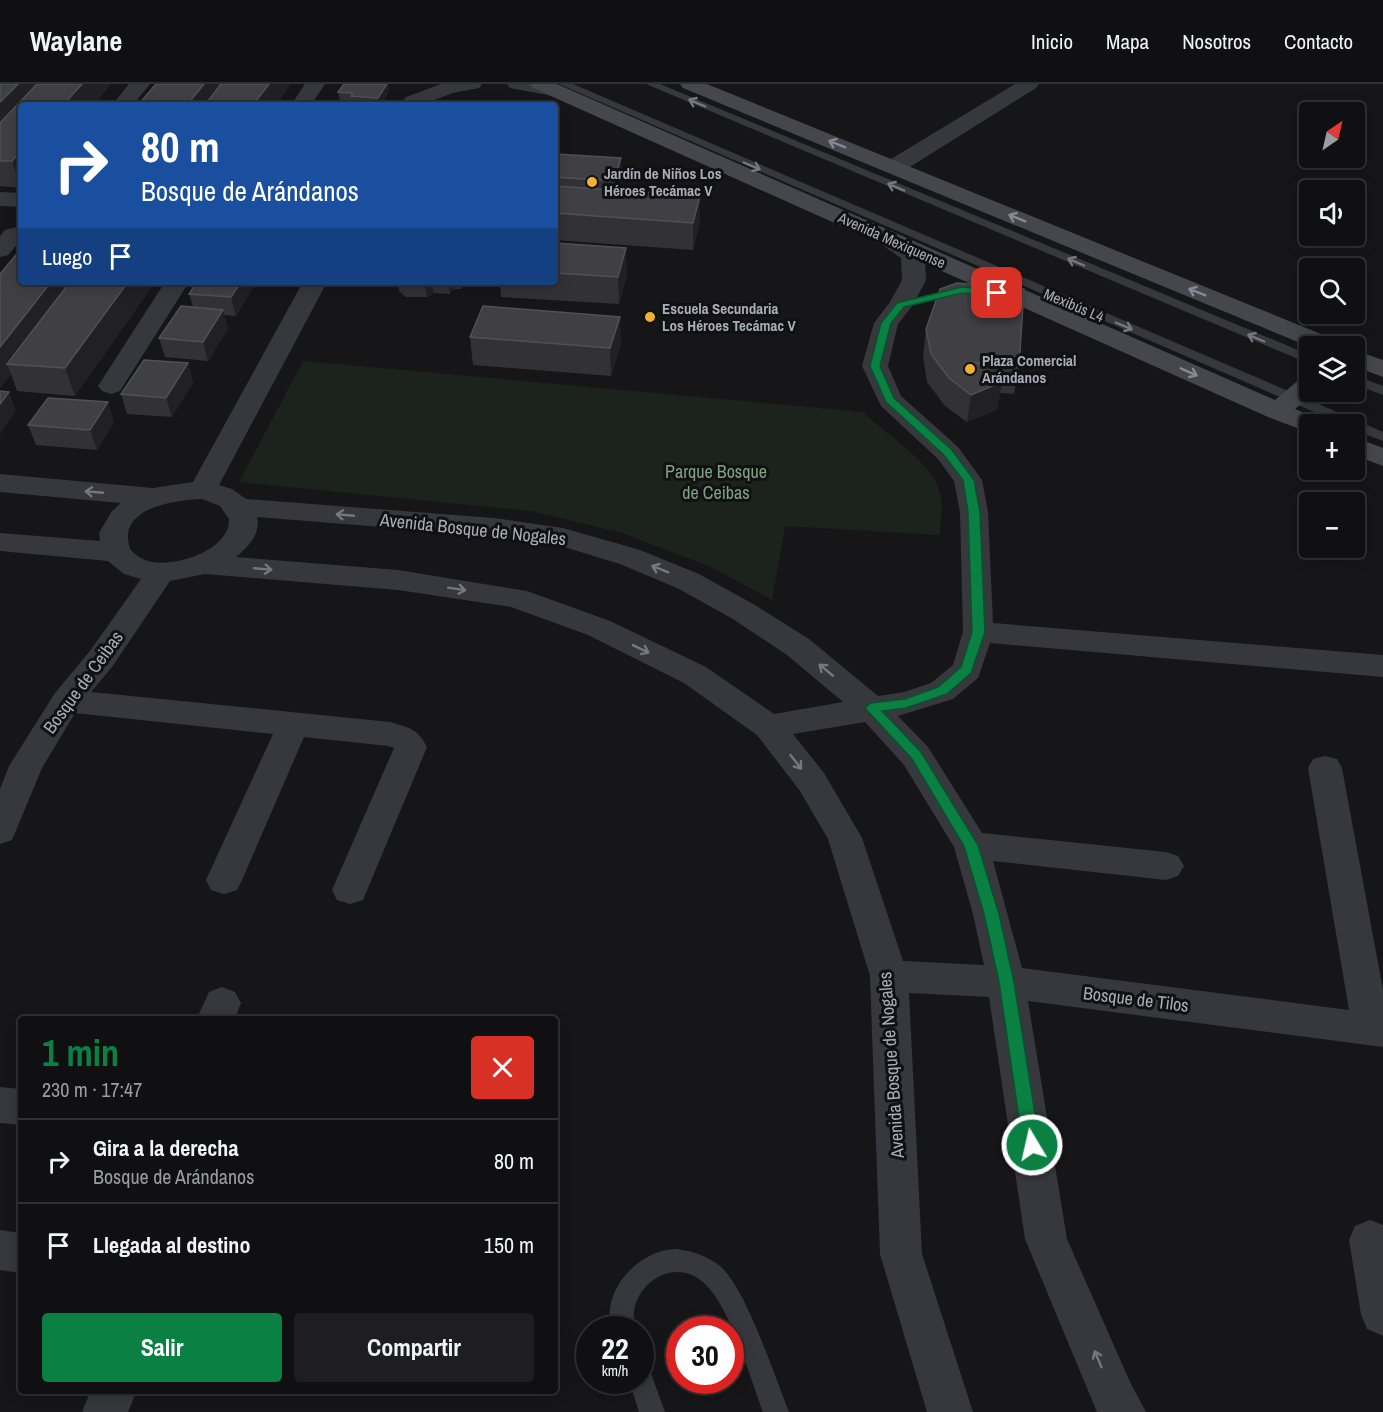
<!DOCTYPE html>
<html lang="es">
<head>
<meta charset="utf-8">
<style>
	:root { --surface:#101012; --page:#1e1e20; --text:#f1f3f6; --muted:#9c9d9f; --line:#303032; --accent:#0b8043 }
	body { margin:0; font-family:"Archivo Narrow",sans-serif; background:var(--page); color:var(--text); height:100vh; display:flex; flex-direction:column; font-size:22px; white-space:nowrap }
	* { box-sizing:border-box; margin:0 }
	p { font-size:20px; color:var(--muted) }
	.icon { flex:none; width:33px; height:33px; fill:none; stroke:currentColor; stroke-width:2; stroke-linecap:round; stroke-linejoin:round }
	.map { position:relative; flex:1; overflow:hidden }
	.panel { position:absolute; left:18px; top:932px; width:540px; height:378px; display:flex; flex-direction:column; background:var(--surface); border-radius:6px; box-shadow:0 3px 15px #0003,0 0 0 2px var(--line) }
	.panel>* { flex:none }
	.banner { position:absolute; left:18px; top:18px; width:540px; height:183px; border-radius:6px; box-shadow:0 3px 15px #0003,0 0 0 2px var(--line); background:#1a4fa0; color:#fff; overflow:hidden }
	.needle { width:39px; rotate:34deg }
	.tools { position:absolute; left:1299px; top:18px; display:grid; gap:12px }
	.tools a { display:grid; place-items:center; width:66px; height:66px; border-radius:6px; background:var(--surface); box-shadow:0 3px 15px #0003,0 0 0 2px var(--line); font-size:30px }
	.speed { position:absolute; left:576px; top:1232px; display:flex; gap:12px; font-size:30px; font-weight:700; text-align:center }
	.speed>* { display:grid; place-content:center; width:78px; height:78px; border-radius:50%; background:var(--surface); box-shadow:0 3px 15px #0003,0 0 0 2px var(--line); line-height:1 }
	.speed small { font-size:15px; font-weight:400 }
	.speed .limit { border:9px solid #d22; background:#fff; color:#111 }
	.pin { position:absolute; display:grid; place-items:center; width:51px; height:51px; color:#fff; margin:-26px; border-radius:12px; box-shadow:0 3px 9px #0006 }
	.me { position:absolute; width:66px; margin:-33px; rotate:351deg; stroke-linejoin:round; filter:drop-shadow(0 0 4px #0008) }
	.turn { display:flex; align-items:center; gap:21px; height:126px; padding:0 24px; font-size:27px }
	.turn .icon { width:78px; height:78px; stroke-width:2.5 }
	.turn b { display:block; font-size:42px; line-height:51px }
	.then { display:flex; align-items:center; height:57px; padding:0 24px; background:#0003; gap:12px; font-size:22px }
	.round { display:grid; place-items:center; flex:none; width:63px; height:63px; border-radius:6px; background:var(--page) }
	.headline { display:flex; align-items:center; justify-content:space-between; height:102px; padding:0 24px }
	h1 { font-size:36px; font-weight:700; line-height:45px; color:var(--accent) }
	.button { display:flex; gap:12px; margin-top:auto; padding:12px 24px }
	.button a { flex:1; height:69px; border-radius:6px; background:var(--accent); color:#fff; font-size:24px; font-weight:700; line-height:69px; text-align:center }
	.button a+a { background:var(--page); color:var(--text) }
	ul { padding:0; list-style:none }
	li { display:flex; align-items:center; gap:18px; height:84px; padding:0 24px; border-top:2px solid var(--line) }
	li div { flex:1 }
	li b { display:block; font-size:22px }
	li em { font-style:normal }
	header { display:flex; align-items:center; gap:36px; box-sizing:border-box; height:84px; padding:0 30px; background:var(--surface); border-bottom:2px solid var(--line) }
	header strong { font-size:28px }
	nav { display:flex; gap:33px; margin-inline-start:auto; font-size:21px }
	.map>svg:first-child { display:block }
</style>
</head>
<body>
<header>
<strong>Waylane</strong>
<nav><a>Inicio</a><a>Mapa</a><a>Nosotros</a><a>Contacto</a></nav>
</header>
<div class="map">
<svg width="1383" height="1328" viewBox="0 0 1383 1328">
	<rect width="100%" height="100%" fill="#161618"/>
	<path fill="#1c231d" d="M 303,277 L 863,328 C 886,351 932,377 940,409 C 943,421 940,439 940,451 L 785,442 L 772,516 L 711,483 L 622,449 L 531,427 L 239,398 Z"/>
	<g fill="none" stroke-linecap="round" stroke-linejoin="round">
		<path fill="#37383d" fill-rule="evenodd" d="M 559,0 L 573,0 L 1358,337 L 1383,348 L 1383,357 L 1354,346 L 1354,340 L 1342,340 Z
			M 646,0 L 660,0 L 1310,271 L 1310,280 Z
			M 1354,291 L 1383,302 L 1383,311 L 1354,300 Z
			M 677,1165 C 691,1167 708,1172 720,1182 C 746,1204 775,1293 789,1328 L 763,1328 C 750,1294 730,1221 703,1198 C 670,1169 623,1208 636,1245 L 612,1245 C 599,1208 640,1164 677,1165 Z
			M 640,1281 L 649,1284 L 665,1328 L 639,1328 L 629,1296 L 640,1296 Z"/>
		<path fill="#37383d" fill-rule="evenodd" d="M 129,0 L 150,0 L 133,21 L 112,21 Z
			M 305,0 L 325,0 L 311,21 L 291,21 Z
			M 441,0 L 482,0 L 479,4 L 453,9 L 421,21 L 406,21 L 403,17 L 406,13 Z
			M 507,0 L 553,0 L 560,2 L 563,6 L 560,10 L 553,12 L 510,4 Z
			M 1015,0 L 1039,0 L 1036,4 L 902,88 L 894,89 L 886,88 L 883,83 L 886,78 Z
			M 0,108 L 21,109 L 21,123 L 0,122 Z
			M 21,142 L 21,156 L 8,171 L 0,173 L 0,152 L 5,146 Z
			M 886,146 L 894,148 L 921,166 L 925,171 L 926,196 L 913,221 L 898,240 L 888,282 L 901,312 L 958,363 L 982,396 L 988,428 L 993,539 L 1383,571 L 1383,593 L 990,559 L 978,594 L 953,615 L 898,632 L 928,663 L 982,749 L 1166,768 L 1178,772 L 1184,782 L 1178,792 L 1166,796 L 993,777 L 1022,884 L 1349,926 L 1308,684 L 1313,675 L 1325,672 L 1337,675 L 1342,684 L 1383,906 L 1383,963 L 1028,917 L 1067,1155 L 1130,1298 L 1146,1328 L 1097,1328 L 1025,1155 L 989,913 L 909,909 L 922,1170 L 973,1328 L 927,1328 L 880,1170 L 870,892 L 828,755 L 800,707 L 757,651 L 684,599 L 588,551 L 511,523 L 398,506 L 205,490 L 170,497 L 112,583 L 91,608 L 390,638 C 410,644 417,644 427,663 L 363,816 L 350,820 L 337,816 L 332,806 L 394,664 L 388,662 L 304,653 L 242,796 L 237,806 L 224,810 L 211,806 L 206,796 L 273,650 L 75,629 L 42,684 L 12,756 L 0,760 L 0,705 L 9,682 L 55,609 L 90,567 L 141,495 L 124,490 L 108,477 L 0,467 L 0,449 L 100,457 L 99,449 L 112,427 L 121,419 L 0,408 L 0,390 L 153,404 L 193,398 L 303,198 L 327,198 L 219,401 L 232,405 L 246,415 L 494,434 L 563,444 L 640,466 L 699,490 L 755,521 L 809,555 L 878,612 L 904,608 L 931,599 L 953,581 L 963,548 L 960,428 L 954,397 L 938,375 L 881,322 L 862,282 L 874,239 L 890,218 L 902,196 L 901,174 L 878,158 L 875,153 L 878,148 ZM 202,415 L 220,422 L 229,435 C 231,467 170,486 145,476 C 139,474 134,469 130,465 C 129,460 127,454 128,450 C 131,421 180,416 202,415 ZM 257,433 L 494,452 L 561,462 L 620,480 L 677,504 L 733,535 L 787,571 L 843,618 L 774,630 L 706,583 L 610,537 L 527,507 L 398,486 L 236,473 C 248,463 261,450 257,433 ZM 865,638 L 904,681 L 954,763 L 973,830 L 984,881 L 903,877 L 862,754 L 824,689 L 793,650 Z
			M 165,198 L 189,198 L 120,307 L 111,310 L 102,307 L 98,302 Z
			M 222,903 L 235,908 L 241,919 L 235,934 L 197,934 L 209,908 Z
			M 0,1003 L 21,1005 L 21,1041 L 0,1039 Z
			M 1370,1136 L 1383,1141 L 1383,1252 L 1367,1245 L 1361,1230 L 1349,1156 L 1355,1142 Z
			M 0,1146 L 21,1149 L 21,1189 L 0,1186 Z
			M 91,1306 L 137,1306 L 128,1328 L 82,1328 Z"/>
		<path fill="#45474d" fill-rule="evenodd" d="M 530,0 L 557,0 L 1275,316 L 1301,294 L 1310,291 L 1310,308 L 1316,308 L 1295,325 L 1319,335 L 1323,340 L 1310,340 L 1310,349 L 1268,333 L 533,4 Z
			M 680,0 L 707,0 L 1338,257 L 1342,262 L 1310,263 L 683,4 Z
			M 1354,266 L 1383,276 L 1383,293 L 1354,282 Z
			M 1354,353 L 1383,364 L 1383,382 L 1354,371 Z"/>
	</g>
	<path fill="#323236" d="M 0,0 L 111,0 L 93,21 L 21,21 L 21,104 L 0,102 Z
		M 344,0 L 393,0 L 388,0 L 389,7 L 381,21 L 345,21 L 352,19 L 340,17 L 338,8 Z
		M 555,70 L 622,100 L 620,106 L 700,112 L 700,138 L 693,166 L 555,156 Z
		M 555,159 L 627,191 L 619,220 L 501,213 L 500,198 L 555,198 Z
		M 0,190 L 155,198 L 75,312 L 17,307 L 11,290 L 0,304 Z
		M 197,198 L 254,198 L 254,202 L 236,232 L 224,231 L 228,245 L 208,277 L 165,273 L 159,254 L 193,223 L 189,210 Z
		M 374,198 L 464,198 L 461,205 L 453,205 L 450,210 L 434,209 L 427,213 L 406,213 L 399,207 L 398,200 Z
		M 926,245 L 1019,283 L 1014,310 L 1000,309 L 997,326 L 967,338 L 945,322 L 927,298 L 923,272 Z
		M 470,253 L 621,260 L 611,292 L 473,281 Z
		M 188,279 L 193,299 L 172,333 L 127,330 L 121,310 Z
		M 114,338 L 97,366 L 36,361 L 28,341 Z"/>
	<path fill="#212124" d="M 18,0 L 49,0 L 0,53 L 0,18 Z
		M 82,0 L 111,0 L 93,21 L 63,21 Z
		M 204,0 L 229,0 L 213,21 L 187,21 Z
		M 269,0 L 291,0 L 276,21 L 253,21 Z
		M 387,0 L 388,0 L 389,7 L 381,21 L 379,21 L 378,14 Z
		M 21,67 L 21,104 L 12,77 Z
		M 621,74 L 622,100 L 615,123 L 614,97 Z
		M 700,112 L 700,138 L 693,166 L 693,139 Z
		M 626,164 L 627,191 L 619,220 L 618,193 Z
		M 51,198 L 81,198 L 7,280 L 11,290 L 0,304 L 0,263 Z
		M 128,198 L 155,198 L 75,312 L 65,284 Z
		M 241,198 L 254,198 L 254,202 L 236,232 L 231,213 Z
		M 425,198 L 432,198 L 434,209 L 427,213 Z
		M 448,198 L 452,198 L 453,205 L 450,210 Z
		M 460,198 L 464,198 L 461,205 Z
		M 223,226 L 228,245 L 208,277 L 203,258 Z
		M 620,233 L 621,260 L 611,292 L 610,264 Z
		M 188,279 L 193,299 L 172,333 L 166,314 Z
		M 1002,298 L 997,326 L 967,338 L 971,311 Z
		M 9,308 L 16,327 L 0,350 L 0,320 Z
		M 108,318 L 114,338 L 97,366 L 90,346 Z"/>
	<path fill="#3f3f44" stroke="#4f5156" stroke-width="1.5" d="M 0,0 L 18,0 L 0,18 Z
		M 37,0 L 82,0 L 63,21 L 21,21 L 21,67 L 12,77 L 0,77 L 0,39 Z
		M 156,0 L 204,0 L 187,21 L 138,21 Z
		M 221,0 L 269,0 L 253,21 L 205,21 Z
		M 344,0 L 387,0 L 378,14 L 351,12 L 353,9 L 338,8 Z
		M 347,18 L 375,20 L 375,21 L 345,21 Z
		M 555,70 L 621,74 L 614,97 L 555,93 Z
		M 555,102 L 700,112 L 693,139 L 555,129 Z
		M 555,159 L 626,164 L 618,193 L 555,189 Z
		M 21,165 L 21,198 L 51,198 L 0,263 L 0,190 Z
		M 70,198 L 128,198 L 65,284 L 7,280 Z
		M 197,198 L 241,198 L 231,213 L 189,210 Z
		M 957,199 L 1024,205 L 1019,283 L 975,278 L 1002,298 L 971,311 L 949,294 L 931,270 L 926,245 L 940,205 Z
		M 181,222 L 223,226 L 203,258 L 159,254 Z
		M 483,222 L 620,233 L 610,264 L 470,253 Z
		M 144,276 L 188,279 L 166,314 L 121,310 Z
		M 0,307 L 9,308 L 0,320 Z
		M 48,314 L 108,318 L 90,346 L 28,341 Z"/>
	<defs><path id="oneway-shaft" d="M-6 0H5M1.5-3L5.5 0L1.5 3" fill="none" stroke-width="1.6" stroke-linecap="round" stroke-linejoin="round" transform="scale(1.5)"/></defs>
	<g stroke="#757881">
		<use href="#oneway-shaft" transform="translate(697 19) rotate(-157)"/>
		<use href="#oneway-shaft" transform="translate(752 82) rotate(23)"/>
		<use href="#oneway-shaft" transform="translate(896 103) rotate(-157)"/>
		<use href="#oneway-shaft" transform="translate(1076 178) rotate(-157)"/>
		<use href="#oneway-shaft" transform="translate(1124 242) rotate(23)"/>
		<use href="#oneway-shaft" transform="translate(1256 254) rotate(-157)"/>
		<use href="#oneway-shaft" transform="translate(94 408) rotate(-175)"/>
		<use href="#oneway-shaft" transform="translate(345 431) rotate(-175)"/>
		<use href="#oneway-shaft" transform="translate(263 485) rotate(5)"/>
		<use href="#oneway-shaft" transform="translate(660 485) rotate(-158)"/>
		<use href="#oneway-shaft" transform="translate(457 505) rotate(9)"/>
		<use href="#oneway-shaft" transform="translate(641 565) rotate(26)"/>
		<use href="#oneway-shaft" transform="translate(826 586) rotate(-140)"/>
		<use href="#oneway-shaft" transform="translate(796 678) rotate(52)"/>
		<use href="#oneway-shaft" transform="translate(1098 1275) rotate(-113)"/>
	</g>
	<g stroke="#858993">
		<use href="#oneway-shaft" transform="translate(837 60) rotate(-158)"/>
		<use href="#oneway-shaft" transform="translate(1017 134) rotate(-158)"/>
		<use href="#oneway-shaft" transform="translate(1197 208) rotate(-158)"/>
		<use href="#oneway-shaft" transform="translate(1189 288) rotate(24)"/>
	</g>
	<path fill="#0b8043" stroke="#07532c" stroke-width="1.5" d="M 962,203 L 997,206 L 1002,209 L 997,212 L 962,209 L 904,223 L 891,239 L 880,282 L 894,314 L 952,366 L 974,396 L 980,428 L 985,548 L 971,589 L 947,610 L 906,624 L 882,627 L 921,668 L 978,761 L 999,830 L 1014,898 L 1040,1061 L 1038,1067 L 1032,1069 L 1026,1067 L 1023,1061 L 999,898 L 984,830 L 964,762 L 912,675 L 865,624 L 871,619 L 905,615 L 938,603 L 961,583 L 972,548 L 968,428 L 963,396 L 944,371 L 886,318 L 870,282 L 881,239 L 897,219 Z"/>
	<g fill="#f2b134" stroke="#111113" stroke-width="2">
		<circle cx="592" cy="98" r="6"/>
		<circle cx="650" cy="233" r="6"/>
		<circle cx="970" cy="285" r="6"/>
	</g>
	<g text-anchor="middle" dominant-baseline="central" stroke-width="6" stroke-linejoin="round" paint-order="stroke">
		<g font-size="15" font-weight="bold" fill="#a8adb8" stroke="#111113" text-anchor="start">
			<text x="604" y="89">Jardín de Niños Los<tspan x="604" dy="17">Héroes Tecámac V</tspan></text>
			<text x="662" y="224">Escuela Secundaria<tspan x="662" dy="17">Los Héroes Tecámac V</tspan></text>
			<text x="982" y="276">Plaza Comercial<tspan x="982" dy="17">Arándanos</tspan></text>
		</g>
		<g font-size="15" fill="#a8adb8" stroke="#111113">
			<text transform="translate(892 156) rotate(24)">Avenida Mexiquense</text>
			<text transform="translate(1074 221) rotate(23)">Mexibús L4</text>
		</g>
		<g font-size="18" fill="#7fa381" stroke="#111113">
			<text x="716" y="387">Parque Bosque<tspan x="716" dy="21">de Ceibas</tspan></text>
		</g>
		<g font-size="18" fill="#a8adb8" stroke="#111113">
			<text transform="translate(473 445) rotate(6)">Avenida Bosque de Nogales</text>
			<text transform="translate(83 598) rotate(-54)">Bosque de Ceibas</text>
			<text transform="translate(1136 915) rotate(7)">Bosque de Tilos</text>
			<text transform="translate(891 981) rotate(-94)">Avenida Bosque de Nogales</text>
		</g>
	</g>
</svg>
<div class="tools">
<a><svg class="needle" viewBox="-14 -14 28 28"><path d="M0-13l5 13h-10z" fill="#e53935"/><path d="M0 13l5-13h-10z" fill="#9c9d9f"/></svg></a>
<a><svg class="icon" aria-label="sound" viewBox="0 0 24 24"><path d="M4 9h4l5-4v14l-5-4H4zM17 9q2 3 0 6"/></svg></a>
<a><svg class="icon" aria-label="search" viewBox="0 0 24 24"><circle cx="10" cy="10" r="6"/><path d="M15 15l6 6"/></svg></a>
<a><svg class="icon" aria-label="layers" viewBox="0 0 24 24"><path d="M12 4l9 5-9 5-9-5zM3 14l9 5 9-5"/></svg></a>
<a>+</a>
<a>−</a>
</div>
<div class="speed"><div>22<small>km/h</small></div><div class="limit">30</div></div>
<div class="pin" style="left:997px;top:209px;background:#d93025"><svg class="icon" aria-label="arrive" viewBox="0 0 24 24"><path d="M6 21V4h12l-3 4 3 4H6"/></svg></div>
<svg class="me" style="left:1032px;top:1061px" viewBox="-20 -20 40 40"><circle r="17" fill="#0b8043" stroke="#fff" stroke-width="3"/><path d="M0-11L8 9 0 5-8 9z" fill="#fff"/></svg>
<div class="banner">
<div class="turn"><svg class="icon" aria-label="right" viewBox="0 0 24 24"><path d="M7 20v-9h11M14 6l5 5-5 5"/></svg><div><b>80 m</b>Bosque de Arándanos</div></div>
<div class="then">Luego<svg class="icon" aria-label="arrive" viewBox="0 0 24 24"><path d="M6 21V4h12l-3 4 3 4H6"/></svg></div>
</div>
<section class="panel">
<div class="headline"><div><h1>1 min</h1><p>230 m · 17:47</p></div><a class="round" style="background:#d93025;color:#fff"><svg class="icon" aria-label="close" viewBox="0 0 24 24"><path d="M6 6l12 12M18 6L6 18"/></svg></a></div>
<ul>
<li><svg class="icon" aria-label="right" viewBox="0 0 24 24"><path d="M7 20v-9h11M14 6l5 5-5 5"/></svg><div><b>Gira a la derecha</b><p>Bosque de Arándanos</p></div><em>80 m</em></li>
<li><svg class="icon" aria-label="arrive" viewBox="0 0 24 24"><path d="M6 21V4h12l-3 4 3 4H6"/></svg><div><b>Llegada al destino</b></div><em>150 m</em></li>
</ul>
<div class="button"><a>Salir</a><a>Compartir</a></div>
</section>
</div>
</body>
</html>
